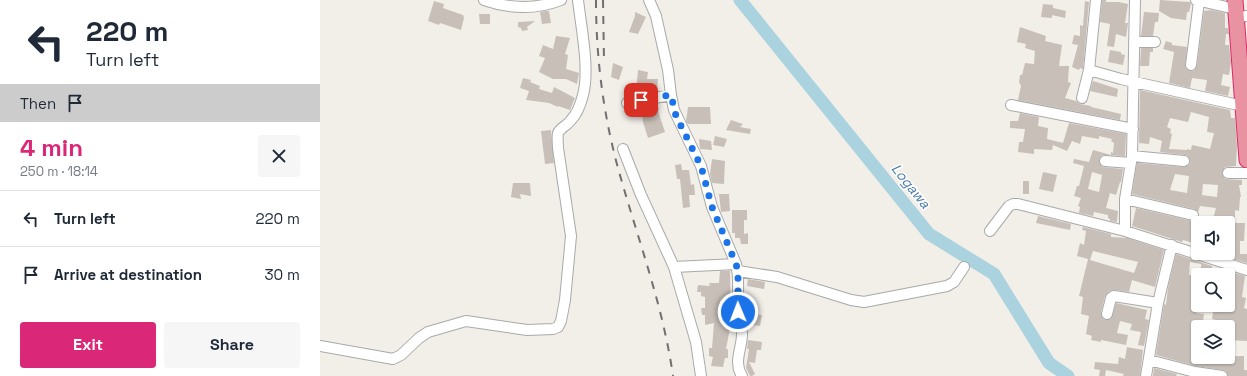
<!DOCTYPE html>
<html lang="en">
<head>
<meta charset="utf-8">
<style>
	:root { --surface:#fff; --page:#f6f6f7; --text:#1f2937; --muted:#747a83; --line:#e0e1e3; --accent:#db2777 }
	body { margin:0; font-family:"Space Grotesk",sans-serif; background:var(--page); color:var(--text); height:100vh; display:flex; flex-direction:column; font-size:15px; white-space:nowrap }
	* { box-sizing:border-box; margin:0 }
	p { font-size:13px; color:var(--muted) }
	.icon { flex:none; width:22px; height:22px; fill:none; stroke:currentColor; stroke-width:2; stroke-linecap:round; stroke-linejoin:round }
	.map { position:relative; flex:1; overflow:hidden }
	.drawer { display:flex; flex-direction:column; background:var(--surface); width:320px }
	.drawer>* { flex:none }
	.guide { background:#fff; color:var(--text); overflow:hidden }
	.buttons { position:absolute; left:871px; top:216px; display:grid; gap:8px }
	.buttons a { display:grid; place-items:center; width:44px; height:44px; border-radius:4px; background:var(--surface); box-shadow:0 1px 3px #0004; font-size:20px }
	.pin { position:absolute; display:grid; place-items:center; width:34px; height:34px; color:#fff; margin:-17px; border-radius:8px; box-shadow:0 2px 6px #0006 }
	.me { position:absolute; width:44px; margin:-22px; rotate:359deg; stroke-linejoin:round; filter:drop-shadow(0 0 3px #0008) }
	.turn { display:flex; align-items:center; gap:14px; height:84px; padding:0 20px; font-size:18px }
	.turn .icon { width:52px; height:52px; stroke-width:2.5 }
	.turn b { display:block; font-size:28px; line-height:34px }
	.then { display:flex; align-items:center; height:38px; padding:0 20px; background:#0003; gap:8px; font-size:15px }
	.round { display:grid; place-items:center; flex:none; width:42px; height:42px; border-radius:4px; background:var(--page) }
	.headline { display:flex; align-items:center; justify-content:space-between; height:68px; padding:0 20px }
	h1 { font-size:24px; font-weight:700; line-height:30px; color:var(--accent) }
	.primary-button { display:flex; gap:8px; margin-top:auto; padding:8px 20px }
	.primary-button a { flex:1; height:46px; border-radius:4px; background:var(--accent); color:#fff; font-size:16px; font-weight:700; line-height:46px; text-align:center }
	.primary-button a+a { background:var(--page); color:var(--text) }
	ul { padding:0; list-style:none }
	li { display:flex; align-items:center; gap:12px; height:56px; padding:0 20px; border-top:1px solid var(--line) }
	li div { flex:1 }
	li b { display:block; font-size:15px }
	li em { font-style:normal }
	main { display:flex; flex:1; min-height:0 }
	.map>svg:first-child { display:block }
</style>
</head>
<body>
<main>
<section class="drawer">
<div class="guide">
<div class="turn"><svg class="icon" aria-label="left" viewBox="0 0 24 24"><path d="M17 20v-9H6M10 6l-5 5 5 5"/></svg><div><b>220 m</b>Turn left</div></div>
<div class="then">Then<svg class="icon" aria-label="arrive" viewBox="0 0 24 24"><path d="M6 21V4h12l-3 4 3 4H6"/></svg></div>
</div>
<div class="headline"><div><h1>4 min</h1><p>250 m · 18:14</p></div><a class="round"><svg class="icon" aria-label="close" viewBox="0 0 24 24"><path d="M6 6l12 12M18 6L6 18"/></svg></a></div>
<ul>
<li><svg class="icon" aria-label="left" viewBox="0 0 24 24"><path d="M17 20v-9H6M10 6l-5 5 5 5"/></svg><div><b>Turn left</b></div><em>220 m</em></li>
<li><svg class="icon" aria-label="arrive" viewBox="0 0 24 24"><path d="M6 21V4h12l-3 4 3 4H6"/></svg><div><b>Arrive at destination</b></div><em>30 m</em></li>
</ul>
<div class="primary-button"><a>Exit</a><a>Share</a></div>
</section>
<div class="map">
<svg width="927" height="376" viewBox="0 0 927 376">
	<rect width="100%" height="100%" fill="#f2efe9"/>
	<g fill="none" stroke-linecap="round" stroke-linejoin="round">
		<path stroke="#aad3df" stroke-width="13" d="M 420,0 L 609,234 L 674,274 L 729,363 L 748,376"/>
	</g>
	<path fill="#c7bfb8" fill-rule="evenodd" d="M 782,0 L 786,0 L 786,2 L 799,2 L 808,4 L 805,23 L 808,23 L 806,37 L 796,34 L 794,47 L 787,46 L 790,24 L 780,22 Z
		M 840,0 L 870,2 L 871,4 L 869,12 L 867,12 L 866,20 L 851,18 L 839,11 Z
		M 114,1 L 124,4 L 123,8 L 143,15 L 144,18 L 141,30 L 120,23 L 119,25 L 108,21 Z
		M 765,1 L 769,2 L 763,69 L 760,68 L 759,70 L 752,67 L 758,45 L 752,44 L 754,35 L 760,36 L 760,25 L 763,26 Z
		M 723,4 L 733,5 L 733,8 L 746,11 L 745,18 L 732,15 L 732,18 L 721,17 Z
		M 891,10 L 905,13 L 905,28 L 908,28 L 909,34 L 906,34 L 905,45 L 909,45 L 911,62 L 909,75 L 903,74 L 901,85 L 910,87 L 908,96 L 885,91 L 887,80 L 872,78 L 870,88 L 849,83 L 854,52 L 843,49 L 846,41 L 852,43 L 852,45 L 867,47 L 865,67 L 867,70 L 874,71 L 877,66 L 884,11 Z
		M 226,11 L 229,11 L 231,23 L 222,24 L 220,12 Z
		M 315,12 L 326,17 L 318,34 L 309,32 L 315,16 Z
		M 824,12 L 839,13 L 838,22 L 835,22 L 833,36 L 821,36 Z
		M 159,14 L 170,14 L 170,24 L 160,24 Z
		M 215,21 L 207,27 L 208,30 L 202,31 L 201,28 L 198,27 L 198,22 Z
		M 700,27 L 726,36 L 725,41 L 742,45 L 739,66 L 749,66 L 748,82 L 751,83 L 745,98 L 756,101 L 760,104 L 771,106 L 771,107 L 801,114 L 800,120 L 698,100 L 701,86 L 699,82 L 700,75 L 702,75 L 705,63 L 714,64 L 715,51 L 705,48 L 706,44 L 697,42 Z
		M 236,36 L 250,38 L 245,54 L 248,55 L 246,69 L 259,73 L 257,84 L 246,79 L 233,79 L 219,72 L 225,58 L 219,56 L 223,45 L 233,49 Z
		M 821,48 L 833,48 L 833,52 L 830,52 L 829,66 L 820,66 Z
		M 790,50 L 801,52 L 801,54 L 805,55 L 803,65 L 788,62 Z
		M 293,63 L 303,67 L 299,80 L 291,77 Z
		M 318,70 L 328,72 L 327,79 L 338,79 L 337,91 L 326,89 L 326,92 L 316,91 Z
		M 203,78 L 211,80 L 210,82 L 220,86 L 219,89 L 232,93 L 234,87 L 255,98 L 250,110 L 238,106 L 238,107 L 229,103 L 206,100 L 209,91 L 200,88 Z
		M 773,81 L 798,89 L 797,97 L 770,91 Z
		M 820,90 L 910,110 L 911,118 L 915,118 L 917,146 L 916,166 L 905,167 L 902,173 L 905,179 L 922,180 L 922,185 L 919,185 L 921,197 L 920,197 L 919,211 L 915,210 L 915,223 L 925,223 L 924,241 L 920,241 L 920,254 L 927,254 L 927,263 L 909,258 L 908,256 L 908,223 L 892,223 L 896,208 L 880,206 L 878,212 L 874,209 L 812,194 L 817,163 L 864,167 L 869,165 L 870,161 L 868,156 L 865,155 L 840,152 L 842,141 L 830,137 L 829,144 L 819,143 ZM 871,112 L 889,117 L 887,132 L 894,133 L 890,149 L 872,145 L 871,150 L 867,149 L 867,150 L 849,149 L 852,134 L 850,133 L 851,129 L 847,127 L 850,118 L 868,122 ZM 855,174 L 869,176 L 867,193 L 850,190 ZM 883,184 L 898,185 L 897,197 L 882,195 Z
		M 337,104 L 339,110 L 338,111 L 345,132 L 328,138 L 323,122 L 321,107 Z
		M 368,107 L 390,107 L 391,124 L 368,124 L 366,121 Z
		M 700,113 L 719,117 L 718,126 L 728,128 L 727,139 L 743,143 L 749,123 L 806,134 L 805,156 L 785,155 L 782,155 L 779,160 L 782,167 L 803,169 L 801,182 L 800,182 L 796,195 L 790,193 L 786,208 L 798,211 L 797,222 L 790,221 L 790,219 L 788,218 L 788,215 L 774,212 L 773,216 L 759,213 L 760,207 L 758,206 L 761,198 L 754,196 L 757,186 L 759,186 L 764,166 L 753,163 L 754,159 L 769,162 L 773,150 L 791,155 L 791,152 L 793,153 L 794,143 L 791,141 L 792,139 L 779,136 L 779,139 L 762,136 L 760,144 L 752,141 L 747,151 L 733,145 L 732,150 L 714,149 L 714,154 L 698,152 L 699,142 L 703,142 L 705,129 L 690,128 L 690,121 L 698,121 ZM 772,172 L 782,175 L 779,192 L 768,189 Z
		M 411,120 L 423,124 L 420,127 L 431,129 L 430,134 L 406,130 Z
		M 231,130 L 234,163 L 225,164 L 221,131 Z
		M 395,136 L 407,139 L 404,147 L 393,145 Z
		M 379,139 L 391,141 L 392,150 L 380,149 Z
		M 392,159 L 405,161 L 404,184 L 392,183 L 390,174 Z
		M 361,164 L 362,170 L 369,170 L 371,185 L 374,184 L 375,195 L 369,195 L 370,207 L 363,208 L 360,179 L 357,179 L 355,165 Z
		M 723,172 L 737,175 L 733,192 L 719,189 Z
		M 703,181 L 709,181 L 709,194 L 703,194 Z
		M 193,183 L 210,183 L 211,196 L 200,194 L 201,199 L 191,197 Z
		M 399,194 L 409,194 L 410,211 L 401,212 Z
		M 816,208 L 872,221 L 878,221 L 878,248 L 873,246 L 873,243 L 863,240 L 862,242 L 812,226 Z
		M 412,210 L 427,210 L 427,220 L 424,220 L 424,234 L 428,233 L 428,244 L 421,244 L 420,238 L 415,238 L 415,233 L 412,233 Z
		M 718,216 L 751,224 L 750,230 L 716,223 Z
		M 763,227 L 791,234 L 791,237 L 807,238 L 844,250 L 835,287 L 812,280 L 809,292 L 795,290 L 790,291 L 785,296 L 781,312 L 783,319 L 788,320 L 791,319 L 796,303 L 827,310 L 825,319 L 829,320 L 824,346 L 818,345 L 821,332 L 810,330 L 812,324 L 800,321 L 797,333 L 808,335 L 806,345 L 781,340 L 781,342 L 771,340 L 772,336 L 766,334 L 769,316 L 761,314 L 763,297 L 759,296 L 768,259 L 757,256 L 760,243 L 764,245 L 766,231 L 762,230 ZM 773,251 L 818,262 L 814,273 L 770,260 Z
		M 856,254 L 892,266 L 892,268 L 907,272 L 908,271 L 925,276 L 922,297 L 926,298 L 924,308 L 927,309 L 927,341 L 908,340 L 908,323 L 892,319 L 894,305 L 910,305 L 911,295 L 908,294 L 908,275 L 881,275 L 881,264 L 870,262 L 869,275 L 878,276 L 877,298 L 878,299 L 876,313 L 884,314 L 883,322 L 881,321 L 881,327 L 878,327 L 876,346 L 878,346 L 878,357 L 924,356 L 924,370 L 927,370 L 927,376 L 908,376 L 906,371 L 903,370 L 876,366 L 836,355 L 844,304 L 846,305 L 848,288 Z
		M 400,271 L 410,271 L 411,323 L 406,349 L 408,349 L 408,358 L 405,358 L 403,367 L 391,366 L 393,357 L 389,356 L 389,348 L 392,348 L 394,323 L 385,325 L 385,315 L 382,315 L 381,308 L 385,308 L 385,297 L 381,296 L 381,292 L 377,292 L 378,285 L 390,286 L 389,283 L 399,283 Z
		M 428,279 L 445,282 L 444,289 L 427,286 Z
		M 428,314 L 442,315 L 440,326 L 427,324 Z
		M 428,340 L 442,342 L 441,350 L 437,350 L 435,363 L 429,362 L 435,374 L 432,376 L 430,376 L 426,368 L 429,349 L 427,349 Z
		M 807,347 L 823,350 L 820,376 L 803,376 L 804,374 L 786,370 L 785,376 L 779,376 L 780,370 L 774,369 L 775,362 L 798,364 L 799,357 L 805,359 Z
		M 834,368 L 857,374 L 856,376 L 833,376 Z"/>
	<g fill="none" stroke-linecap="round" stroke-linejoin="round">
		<defs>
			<path id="minor" d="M 164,0 C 190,9 215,10 241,0
				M 329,0 L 336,16 L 348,70 L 351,95 L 354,110 L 381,166 L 392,207 L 416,264 C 420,278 417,295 418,310 C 419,318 422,326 422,334 C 422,349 413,362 422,376
				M 876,0 L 915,9
				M 916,17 L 927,16
				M 814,42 L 835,42
				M 871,65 L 879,1
				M 769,70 L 801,79 L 923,106
				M 762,98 L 769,70 L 776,0
				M 307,103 L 351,95
				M 691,105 L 813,129
				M 303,149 L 321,195 L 354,267 L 376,342 L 381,376
				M 812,156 L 864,161
				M 785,161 L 811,163
				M 908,173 L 927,173
				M 805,199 L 873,215
				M 670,231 L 689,206 L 693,204 L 698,204 L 805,231 L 927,270
				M 805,231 L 805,199 L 812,156 L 815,0
				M 354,267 L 416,264
				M 418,271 L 457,277 L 531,300 L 544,302 L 627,286 L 634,282 L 644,267
				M 787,314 L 791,298 L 794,296 L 838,303
				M 0,346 L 73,359 L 81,355 L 99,338 L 108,332 L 146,321 L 207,330 L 233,329 L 238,327 L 241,321 L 245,300 L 251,236 L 238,148 C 238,144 237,138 238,133 C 240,128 248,125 251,120 C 257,114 261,103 263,95 C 270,69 261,27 258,0
				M 829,360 L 875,372 L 902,376
				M 826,376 L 838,303 L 852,245"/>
			<path id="highway" d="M 915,0 L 927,160"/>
		</defs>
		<use href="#minor" stroke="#a9a9a9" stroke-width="12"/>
		<use href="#highway" stroke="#dc2a67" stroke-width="17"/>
		<use href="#minor" stroke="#fff" stroke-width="10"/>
		<use href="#highway" stroke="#e892a2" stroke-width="15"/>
		<path stroke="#707070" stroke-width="2" stroke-dasharray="8 8" stroke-linecap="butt" d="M 276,0 C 276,57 283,113 298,168 C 317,237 343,305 353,376
			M 283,0 L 284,61"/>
	</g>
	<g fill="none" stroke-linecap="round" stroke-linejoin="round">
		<path stroke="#1a73e8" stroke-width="7" stroke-dasharray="0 12.6" d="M 321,100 L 351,95 L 356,116 L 381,166 L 392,207 L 416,264 L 418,271 L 418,312"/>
	</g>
	<g text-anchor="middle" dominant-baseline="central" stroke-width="3" stroke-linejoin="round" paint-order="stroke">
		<g font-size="14" font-style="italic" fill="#4a7aab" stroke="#fff">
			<text transform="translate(591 186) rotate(51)">Logawa</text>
		</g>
	</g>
</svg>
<div class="buttons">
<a><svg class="icon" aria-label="sound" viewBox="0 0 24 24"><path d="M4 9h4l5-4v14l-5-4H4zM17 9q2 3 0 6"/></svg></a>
<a><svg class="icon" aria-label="search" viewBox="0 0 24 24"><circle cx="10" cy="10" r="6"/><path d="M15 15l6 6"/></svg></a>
<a><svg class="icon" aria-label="layers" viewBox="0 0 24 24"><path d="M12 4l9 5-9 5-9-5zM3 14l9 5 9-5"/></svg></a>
</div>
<div class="pin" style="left:321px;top:100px;background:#d93025"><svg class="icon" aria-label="arrive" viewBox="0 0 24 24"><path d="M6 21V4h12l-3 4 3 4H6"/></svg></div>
<svg class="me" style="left:418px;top:312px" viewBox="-20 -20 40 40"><circle r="17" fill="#1a73e8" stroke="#fff" stroke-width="3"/><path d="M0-11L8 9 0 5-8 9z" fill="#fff"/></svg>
</div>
</main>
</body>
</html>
